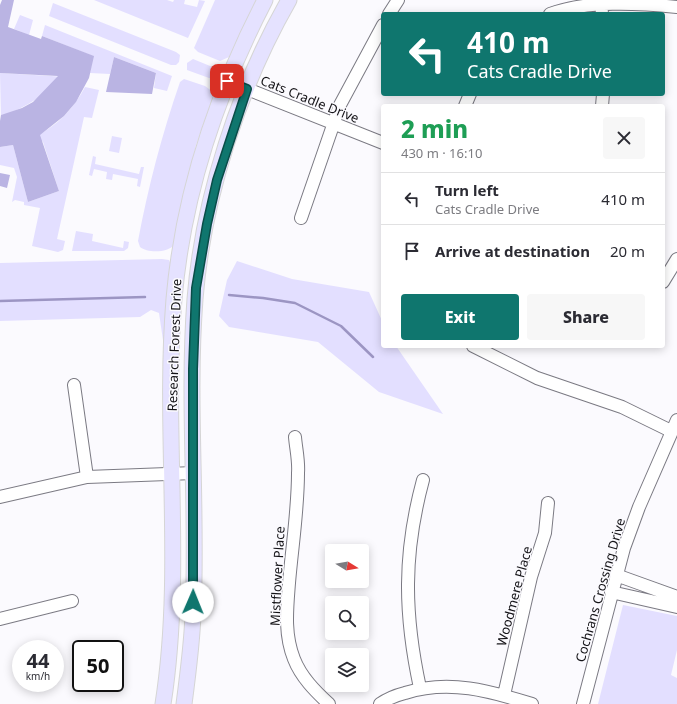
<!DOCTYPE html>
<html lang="en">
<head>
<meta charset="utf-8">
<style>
	:root { --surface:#fff; --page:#f7f7f7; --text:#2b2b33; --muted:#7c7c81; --line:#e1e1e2; --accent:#0f766e }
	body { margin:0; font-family:"Noto Sans",sans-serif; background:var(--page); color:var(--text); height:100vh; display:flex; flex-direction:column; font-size:15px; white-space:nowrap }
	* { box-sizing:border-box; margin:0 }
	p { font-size:13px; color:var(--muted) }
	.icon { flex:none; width:22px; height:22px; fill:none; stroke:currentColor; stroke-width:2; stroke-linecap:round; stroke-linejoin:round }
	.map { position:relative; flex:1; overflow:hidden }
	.panel { position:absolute; left:381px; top:104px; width:284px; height:244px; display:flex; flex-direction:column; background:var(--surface); border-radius:4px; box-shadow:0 2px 10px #0003 }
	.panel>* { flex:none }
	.guide { position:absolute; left:381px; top:12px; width:284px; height:84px; border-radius:4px; box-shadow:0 2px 10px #0003; background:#0f766e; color:#fff; overflow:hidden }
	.needle { width:26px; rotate:101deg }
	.buttons { position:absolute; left:325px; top:544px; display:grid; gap:8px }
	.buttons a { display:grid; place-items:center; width:44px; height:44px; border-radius:4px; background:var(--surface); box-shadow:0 2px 10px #0003; font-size:20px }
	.speed { position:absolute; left:12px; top:640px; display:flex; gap:8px; font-size:20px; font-weight:700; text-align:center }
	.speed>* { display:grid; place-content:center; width:52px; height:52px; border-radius:50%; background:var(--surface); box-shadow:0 2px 10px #0003; line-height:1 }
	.speed small { font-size:10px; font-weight:400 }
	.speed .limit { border:2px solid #111; border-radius:6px; background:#fff; color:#111 }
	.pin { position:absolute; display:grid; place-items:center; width:34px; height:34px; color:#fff; margin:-17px; border-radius:8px; box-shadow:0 2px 6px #0006 }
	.me { position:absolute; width:44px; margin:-22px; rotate:1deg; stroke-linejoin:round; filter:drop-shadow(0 0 3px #0008) }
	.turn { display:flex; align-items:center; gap:14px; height:84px; padding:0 20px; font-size:18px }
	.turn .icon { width:52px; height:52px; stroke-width:2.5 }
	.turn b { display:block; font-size:28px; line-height:34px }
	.round { display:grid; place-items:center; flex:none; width:42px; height:42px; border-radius:4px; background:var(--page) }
	.overview { display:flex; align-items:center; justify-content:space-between; height:68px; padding:0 20px }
	h1 { font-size:24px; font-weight:800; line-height:30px; color:#1e9e55 }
	.action { display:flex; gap:8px; margin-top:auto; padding:8px 20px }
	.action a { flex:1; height:46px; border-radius:4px; background:var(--accent); color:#fff; font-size:16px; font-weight:800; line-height:46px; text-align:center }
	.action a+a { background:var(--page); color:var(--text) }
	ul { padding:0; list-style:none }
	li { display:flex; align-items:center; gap:12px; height:52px; padding:0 20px; border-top:1px solid var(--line) }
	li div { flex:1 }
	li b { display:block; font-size:15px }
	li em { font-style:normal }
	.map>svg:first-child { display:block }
</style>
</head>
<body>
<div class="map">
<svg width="677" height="704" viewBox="0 0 677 704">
	<rect width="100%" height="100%" fill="#fbfafe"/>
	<path fill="#e3dfff" d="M 94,0 L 167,0 L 173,2 L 174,0 L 185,0 L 184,4 L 197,7 L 199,0 L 205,1 L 188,38 Z
		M 215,0 L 256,0 L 229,57 L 220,61 L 198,52 L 194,48 Z
		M 53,3 L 176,52 L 180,55 L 179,62 L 176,65 L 171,65 L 49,16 Z
		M 20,15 L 33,20 L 29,35 L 14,29 Z
		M 45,25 L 172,76 L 167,91 L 154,88 L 156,73 L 114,57 L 110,74 L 90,73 L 93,56 L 42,36 Z
		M 193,59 L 215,68 L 213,78 L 209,78 L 187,70 L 187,63 Z
		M 0,73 L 68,77 C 47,91 27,109 2,115 L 1,118 Z
		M 184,79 L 205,86 L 213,92 L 213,97 L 196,145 L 174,245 C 168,253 147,253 140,247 L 138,241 C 148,187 162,134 180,82 Z
		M 85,87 L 99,90 L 92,118 L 84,117 L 57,239 L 65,241 L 63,250 L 58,252 L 32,246 L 40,208 L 24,205 L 24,202 L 15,200 L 12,202 L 17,177 L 14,168 L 0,165 L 0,147 L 13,145 L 28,202 L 59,191 L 43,142 L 36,136 C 57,126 74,108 85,87 Z
		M 112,136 L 122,138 L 119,153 L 109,151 Z
		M 93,156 L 96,157 L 95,164 L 139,174 L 141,167 L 144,167 L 140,187 L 137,186 L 138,179 L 113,174 L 112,180 L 106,179 L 107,172 L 94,169 L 92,176 L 89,175 Z
		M 76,231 L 93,234 L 92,241 L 123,248 L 124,241 L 129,242 L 128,248 L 124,251 L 72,251 Z
		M 162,259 L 169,260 L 171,265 L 164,347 L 159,313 L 151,310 L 140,317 L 0,321 L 0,263 Z
		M 237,261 L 292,279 L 369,292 L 383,323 L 383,346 L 396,346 L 443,414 L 379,392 L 318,342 L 229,327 L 219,316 L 227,280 Z
		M 623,605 L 677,616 L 677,650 L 671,675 L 677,678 L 677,704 L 598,704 Z"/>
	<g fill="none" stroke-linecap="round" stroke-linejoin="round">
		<path stroke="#9c95c3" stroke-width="2.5" d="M 229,295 L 263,298 L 295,303 L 341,326 L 373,357
			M 0,301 L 145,297"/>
	</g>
	<path fill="#bab4e3" d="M 2,0 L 14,0 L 8,27 L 41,39 L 42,36 L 94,56 L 89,78 L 76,102 L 64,116 L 40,135 L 59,191 L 28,202 L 13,145 L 0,147 L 0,121 L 1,115 L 22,108 L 33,102 L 58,76 L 0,73 L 0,5 Z
		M 114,57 L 156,73 L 152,94 L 106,92 Z
		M 0,173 L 10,175 L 7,188 L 0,186 Z"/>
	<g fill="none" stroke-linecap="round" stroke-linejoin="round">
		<defs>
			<path id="minor" d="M 601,0 L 602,14
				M 389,14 L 398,0
				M 550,14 C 588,0 637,3 677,7
				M 227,81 L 383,143
				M 465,106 L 470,94
				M 602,106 L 603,94
				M 301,218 L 340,105 L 383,25
				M 663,282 L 677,259
				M 473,346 L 537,378 L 622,407 L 671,431
				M 74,385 L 87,477
				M 295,437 C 296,449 299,461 298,473 C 298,510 292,547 289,583 C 287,609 284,634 294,659 C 301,677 315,691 329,704
				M 0,497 L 87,477 L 194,473
				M 616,575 L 677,597
				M 611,592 L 677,607
				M 0,619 L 72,601
				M 420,688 C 404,614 403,554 423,480
				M 504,695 L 531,577 L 545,533 L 548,503
				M 380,704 C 387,699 397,695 405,693 C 449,679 490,691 532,704
				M 583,704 L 624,548 L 639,507 L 677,420"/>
			<path id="major" d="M 163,704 C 184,570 163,434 174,299 C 183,195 217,93 265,0
				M 184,704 C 188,674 192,644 193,614 C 198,509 187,404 195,299 C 203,198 239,87 289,0"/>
		</defs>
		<use href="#minor" stroke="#7b7a83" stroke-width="14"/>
		<use href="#major" stroke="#d5d5d5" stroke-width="17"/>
		<use href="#minor" stroke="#fff" stroke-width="12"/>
		<use href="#major" stroke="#e5e2ff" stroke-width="15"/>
	</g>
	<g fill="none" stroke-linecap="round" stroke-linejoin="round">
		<defs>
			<path id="route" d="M 193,602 L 193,369 L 196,288 L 207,224 L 217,180 L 247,89 L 227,81"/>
		</defs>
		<use href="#route" stroke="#0a4d48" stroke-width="10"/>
		<use href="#route" stroke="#0f766e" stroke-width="7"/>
	</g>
	<g text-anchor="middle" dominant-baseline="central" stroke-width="3" stroke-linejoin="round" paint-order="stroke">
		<g font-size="13" fill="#141317" stroke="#fbfafe">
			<text transform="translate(310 99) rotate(22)">Cats Cradle Drive</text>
			<text transform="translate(174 345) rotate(-88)">Research Forest Drive</text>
			<text transform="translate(277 576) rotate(-87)">Mistflower Place</text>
			<text transform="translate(600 590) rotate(-74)">Cochrans Crossing Drive</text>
			<text transform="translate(514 596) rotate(-75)">Woodmere Place</text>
		</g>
	</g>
</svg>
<div class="buttons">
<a><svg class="needle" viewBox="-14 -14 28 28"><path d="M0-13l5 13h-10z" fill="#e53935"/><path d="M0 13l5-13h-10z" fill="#7c7c81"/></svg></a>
<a><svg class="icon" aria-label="search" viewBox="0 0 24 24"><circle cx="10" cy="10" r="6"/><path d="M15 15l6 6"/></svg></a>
<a><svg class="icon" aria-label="layers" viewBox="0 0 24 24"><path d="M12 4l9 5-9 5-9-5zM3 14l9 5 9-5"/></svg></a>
</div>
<div class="speed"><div>44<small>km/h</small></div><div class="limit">50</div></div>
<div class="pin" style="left:227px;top:81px;background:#d93025"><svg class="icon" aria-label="arrive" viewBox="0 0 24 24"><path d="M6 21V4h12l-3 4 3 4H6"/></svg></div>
<svg class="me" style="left:193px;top:602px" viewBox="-20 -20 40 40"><circle r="19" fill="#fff"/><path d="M0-13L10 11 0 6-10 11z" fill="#0f766e"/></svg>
<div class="guide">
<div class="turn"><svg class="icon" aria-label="left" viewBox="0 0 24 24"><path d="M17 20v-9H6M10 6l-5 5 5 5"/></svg><div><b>410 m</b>Cats Cradle Drive</div></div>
</div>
<section class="panel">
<div class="overview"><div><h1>2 min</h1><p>430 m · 16:10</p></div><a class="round"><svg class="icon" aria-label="close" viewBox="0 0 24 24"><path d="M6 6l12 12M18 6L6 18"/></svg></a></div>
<ul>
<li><svg class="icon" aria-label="left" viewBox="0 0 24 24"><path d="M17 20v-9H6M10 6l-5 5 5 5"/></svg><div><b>Turn left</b><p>Cats Cradle Drive</p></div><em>410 m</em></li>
<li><svg class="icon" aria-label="arrive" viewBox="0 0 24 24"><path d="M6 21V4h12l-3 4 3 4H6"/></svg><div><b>Arrive at destination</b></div><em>20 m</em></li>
</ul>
<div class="action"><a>Exit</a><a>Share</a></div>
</section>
</div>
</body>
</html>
